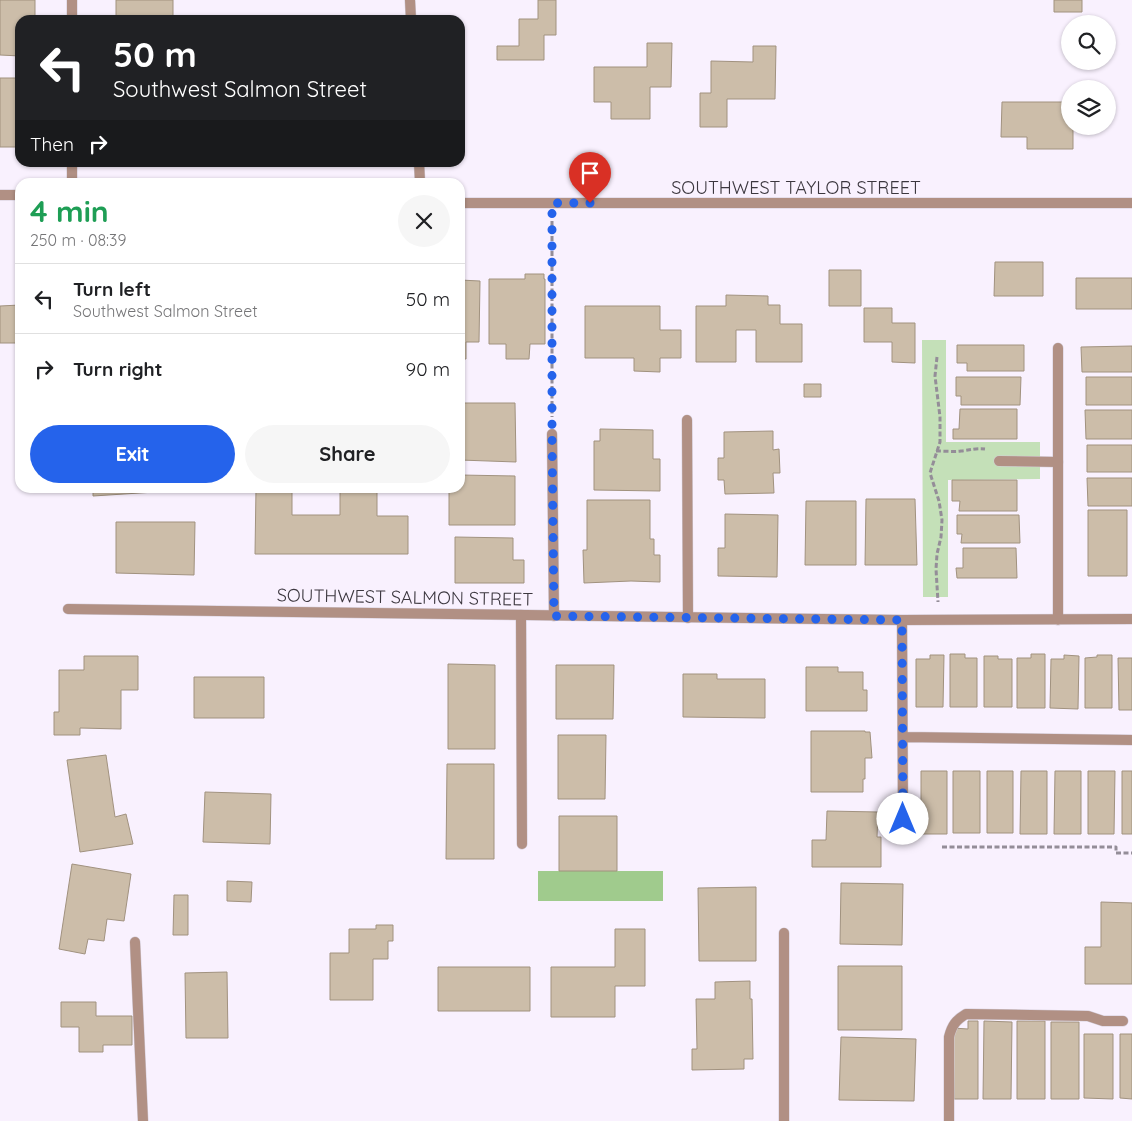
<!DOCTYPE html>
<html lang="en">
<head>
<meta charset="utf-8">
<style>
	:root { --surface:#fff; --page:#f6f6f6; --text:#202124; --muted:#757577; --line:#e0e0e0; --accent:#2563eb }
	body { margin:0; font-family:Quicksand,sans-serif; background:var(--page); color:var(--text); height:100vh; display:flex; flex-direction:column; font-size:19px; white-space:nowrap }
	* { box-sizing:border-box; margin:0 }
	p { font-size:16px; color:var(--muted) }
	.icon { flex:none; width:28px; height:28px; fill:none; stroke:currentColor; stroke-width:2; stroke-linecap:round; stroke-linejoin:round }
	.map { position:relative; flex:1; overflow:hidden }
	.side { position:absolute; left:15px; top:178px; width:450px; height:315px; display:flex; flex-direction:column; background:var(--surface); border-radius:15px; box-shadow:0 1px 4px #0004 }
	.side>* { flex:none }
	.hud { position:absolute; left:15px; top:15px; width:450px; height:152px; border-radius:15px; box-shadow:0 1px 4px #0004; background:#202124; color:#fff; overflow:hidden }
	.buttons { position:absolute; left:1061px; top:15px; display:grid; gap:10px }
	.buttons a { display:grid; place-items:center; width:55px; height:55px; border-radius:50%; background:var(--surface); box-shadow:0 1px 4px #0004; font-size:25px }
	.pin { position:absolute; display:grid; place-items:center; width:42px; height:42px; color:#fff; margin:-51px -21px; border-radius:50% 50% 50% 0; rotate:-45deg; box-shadow:0 0 5px #0007 }
	.pin .icon { rotate:45deg }
	.me { position:absolute; width:55px; margin:-28px; rotate:0deg; stroke-linejoin:round; filter:drop-shadow(0 0 4px #0008) }
	.turn { display:flex; align-items:center; gap:18px; height:105px; padding:0 15px; font-size:22px }
	.turn .icon { width:65px; height:65px; stroke-width:2.5 }
	.turn b { display:block; font-size:35px; line-height:42px }
	.then { display:flex; align-items:center; height:48px; padding:0 15px; background:#0003; gap:10px; font-size:19px }
	.round { display:grid; place-items:center; flex:none; width:52px; height:52px; border-radius:26px; background:var(--page) }
	.summary { display:flex; align-items:center; justify-content:space-between; height:85px; padding:0 15px }
	h1 { font-size:30px; font-weight:700; line-height:38px; color:#1e9e55 }
	.action { display:flex; gap:10px; margin-top:auto; padding:10px 15px }
	.action a { flex:1; height:58px; border-radius:30px; background:var(--accent); color:#fff; font-size:20px; font-weight:700; line-height:58px; text-align:center }
	.action a+a { background:var(--page); color:var(--text) }
	ul { padding:0; list-style:none }
	li { display:flex; align-items:center; gap:15px; height:70px; padding:0 15px; border-top:1px solid var(--line) }
	li div { flex:1 }
	li b { display:block; font-size:19px }
	li em { font-style:normal }
	.map>svg:first-child { display:block }
</style>
</head>
<body>
<div class="map">
<svg width="1132" height="1121" viewBox="0 0 1132 1121">
	<rect width="100%" height="100%" fill="#f9f1fe"/>
	<path fill="#c4e0b8" d="M 922,340 L 946,340 L 946,442 L 1040,442 L 1040,479 L 948,480 L 948,597 L 923,597 Z"/>
	<path fill="#a0cb8d" d="M 538,871 L 663,871 L 663,901 L 538,901 Z"/>
	<path fill="#ccbda9" stroke="#a1927f" d="M 0,0 L 35,0 L 35,20 L 20,20 L 20,56 L 0,55 Z
		M 116,0 L 173,0 L 173,20 L 116,20 Z
		M 538,0 L 556,0 L 556,35 L 544,35 L 544,60 L 497,60 L 497,46 L 519,46 L 519,19 L 538,19 Z
		M 1054,0 L 1082,0 L 1082,12 L 1054,12 Z
		M 258,18 L 298,18 L 298,20 L 258,20 Z
		M 647,43 L 672,43 L 671,87 L 650,87 L 650,119 L 611,119 L 611,102 L 594,102 L 594,67 L 647,67 Z
		M 753,46 L 776,46 L 775,99 L 727,99 L 727,127 L 700,127 L 700,93 L 711,93 L 711,61 L 753,62 Z
		M 0,78 L 20,78 L 20,147 L 0,147 Z
		M 1002,102 L 1070,102 L 1070,126 L 1073,126 L 1073,149 L 1027,149 L 1027,137 L 1001,137 Z
		M 995,262 L 1043,262 L 1043,296 L 994,296 Z
		M 829,270 L 861,270 L 861,306 L 829,306 Z
		M 525,274 L 544,274 L 544,279 L 545,279 L 545,344 L 530,344 L 529,359 L 506,359 L 506,344 L 489,344 L 489,279 L 525,279 Z
		M 1076,278 L 1132,278 L 1132,309 L 1076,309 Z
		M 460,280 L 480,281 L 479,342 L 466,342 L 466,359 L 460,359 Z
		M 726,295 L 768,296 L 768,305 L 780,305 L 780,324 L 802,324 L 802,362 L 756,362 L 756,330 L 736,330 L 736,362 L 696,362 L 696,306 L 726,306 Z
		M 20,305 L 20,343 L 0,343 L 0,306 Z
		M 585,306 L 660,306 L 660,330 L 681,330 L 681,358 L 660,358 L 660,372 L 634,371 L 634,358 L 585,358 Z
		M 864,308 L 892,308 L 892,323 L 915,323 L 915,363 L 892,362 L 892,342 L 864,342 Z
		M 957,345 L 1024,345 L 1024,371 L 967,371 L 967,363 L 957,363 Z
		M 1132,346 L 1132,372 L 1082,372 L 1081,347 Z
		M 956,377 L 1021,377 L 1020,405 L 961,405 L 961,396 L 956,396 Z
		M 1086,377 L 1132,377 L 1132,405 L 1086,405 Z
		M 804,384 L 821,384 L 821,397 L 804,397 Z
		M 460,403 L 515,403 L 516,462 L 460,460 Z
		M 960,409 L 1017,409 L 1017,439 L 953,439 L 953,429 L 959,429 Z
		M 1085,410 L 1132,410 L 1132,439 L 1086,439 Z
		M 600,429 L 653,430 L 653,459 L 660,459 L 660,491 L 594,490 L 594,441 L 600,441 Z
		M 773,431 L 773,450 L 779,449 L 780,473 L 773,473 L 774,493 L 725,494 L 724,480 L 718,480 L 718,458 L 724,458 L 724,432 Z
		M 1087,445 L 1132,445 L 1132,472 L 1087,472 Z
		M 460,475 L 515,476 L 515,525 L 449,525 L 449,488 L 460,488 Z
		M 1087,478 L 1132,478 L 1132,506 L 1088,506 Z
		M 952,480 L 1017,480 L 1017,511 L 959,511 L 960,501 L 952,501 Z
		M 93,488 L 186,488 L 186,490 L 93,496 Z
		M 256,488 L 292,488 L 292,515 L 340,515 L 340,488 L 377,488 L 377,516 L 408,516 L 408,554 L 255,554 Z
		M 866,499 L 915,499 L 917,565 L 865,565 Z
		M 587,500 L 650,500 L 650,539 L 654,539 L 654,555 L 660,555 L 660,582 L 631,581 L 584,583 L 583,550 L 587,550 Z
		M 806,501 L 856,501 L 856,565 L 805,565 Z
		M 1088,510 L 1127,510 L 1127,576 L 1088,576 Z
		M 725,514 L 778,515 L 777,577 L 718,576 L 718,548 L 725,548 Z
		M 957,515 L 1019,515 L 1020,543 L 961,543 L 962,534 L 957,534 Z
		M 116,522 L 195,522 L 194,575 L 116,573 Z
		M 455,537 L 513,538 L 513,560 L 524,560 L 524,583 L 455,583 Z
		M 963,548 L 1016,548 L 1017,578 L 957,578 L 956,568 L 963,568 Z
		M 950,654 L 965,654 L 965,658 L 977,658 L 977,707 L 950,707 Z
		M 1031,654 L 1045,654 L 1045,708 L 1017,708 L 1017,658 L 1031,658 Z
		M 930,655 L 944,655 L 943,707 L 916,707 L 916,659 L 930,659 Z
		M 1064,655 L 1079,656 L 1078,709 L 1050,708 L 1051,659 L 1064,659 Z
		M 1097,655 L 1112,655 L 1112,708 L 1085,708 L 1085,658 L 1097,657 Z
		M 84,656 L 138,656 L 138,690 L 121,690 L 121,729 L 80,728 L 80,735 L 54,735 L 54,712 L 59,712 L 59,670 L 84,670 Z
		M 984,656 L 998,656 L 998,659 L 1012,659 L 1012,707 L 984,707 Z
		M 1118,658 L 1132,658 L 1132,710 L 1119,710 Z
		M 448,664 L 495,665 L 495,749 L 448,749 Z
		M 556,665 L 614,665 L 613,719 L 556,719 Z
		M 806,667 L 838,667 L 838,672 L 863,672 L 863,690 L 867,690 L 867,711 L 806,711 Z
		M 683,674 L 717,674 L 717,679 L 765,679 L 765,718 L 683,717 Z
		M 194,677 L 264,677 L 264,718 L 194,718 Z
		M 811,731 L 865,731 L 865,732 L 870,732 L 872,758 L 865,758 L 865,779 L 863,779 L 863,792 L 811,792 Z
		M 558,735 L 606,735 L 605,799 L 558,799 Z
		M 106,755 L 115,817 L 126,814 L 133,844 L 80,852 L 67,760 Z
		M 447,764 L 494,764 L 494,859 L 446,859 Z
		M 921,771 L 947,771 L 947,834 L 921,834 Z
		M 953,771 L 980,771 L 980,833 L 953,833 Z
		M 987,771 L 1013,771 L 1013,833 L 987,833 Z
		M 1021,771 L 1047,771 L 1047,834 L 1020,834 Z
		M 1055,771 L 1081,771 L 1081,834 L 1054,834 Z
		M 1088,771 L 1115,771 L 1114,834 L 1088,834 Z
		M 1122,771 L 1132,771 L 1132,834 L 1122,834 Z
		M 205,792 L 271,794 L 270,844 L 203,842 Z
		M 827,811 L 878,812 L 877,837 L 881,837 L 881,867 L 812,867 L 812,840 L 826,840 Z
		M 559,816 L 617,816 L 617,871 L 559,871 Z
		M 72,864 L 131,874 L 124,921 L 107,919 L 104,941 L 88,939 L 85,954 L 59,949 Z
		M 227,881 L 252,882 L 251,902 L 227,901 Z
		M 841,883 L 903,884 L 902,945 L 840,944 Z
		M 756,887 L 756,961 L 699,961 L 698,888 Z
		M 174,895 L 188,895 L 188,935 L 173,935 Z
		M 1101,902 L 1132,903 L 1132,984 L 1085,984 L 1085,947 L 1101,947 Z
		M 376,925 L 393,925 L 393,941 L 388,941 L 388,959 L 373,959 L 373,1000 L 330,1000 L 330,953 L 349,953 L 349,929 L 376,929 Z
		M 615,929 L 645,929 L 645,986 L 615,986 L 615,1017 L 551,1017 L 551,967 L 615,967 Z
		M 838,966 L 902,966 L 902,1030 L 838,1030 Z
		M 438,967 L 530,967 L 530,1011 L 438,1011 Z
		M 227,972 L 228,1038 L 186,1038 L 185,973 Z
		M 750,981 L 750,999 L 752,999 L 753,1059 L 744,1059 L 744,1069 L 692,1070 L 692,1049 L 697,1049 L 696,999 L 715,999 L 715,982 Z
		M 61,1002 L 96,1002 L 96,1016 L 132,1016 L 132,1045 L 103,1045 L 103,1052 L 79,1052 L 79,1027 L 61,1027 Z
		M 968,1021 L 978,1021 L 978,1099 L 954,1099 L 953,1028 L 968,1029 Z
		M 984,1021 L 1012,1022 L 1011,1099 L 983,1099 Z
		M 1017,1021 L 1045,1021 L 1045,1099 L 1017,1099 Z
		M 1051,1022 L 1079,1022 L 1079,1099 L 1051,1099 Z
		M 1084,1034 L 1113,1034 L 1113,1099 L 1084,1098 Z
		M 1120,1034 L 1132,1034 L 1132,1099 L 1120,1098 Z
		M 841,1037 L 916,1039 L 914,1101 L 839,1100 Z"/>
	<g fill="none" stroke-linecap="round" stroke-linejoin="round">
		<defs>
			<path id="lane" d="M 410,0 L 411,20
				M 419,162 L 420,182
				M 687,420 L 688,618
				M 999,461 L 1058,462
				M 521,615 L 522,844
				M 135,942 L 143,1121
				M 949,1121 L 949,1037 C 952,1025 956,1020 966,1014 L 1088,1016 L 1103,1021 L 1123,1021"/>
			<path id="street" d="M 72,0 L 72,20
				M 72,162 L 72,182
				M 0,195 L 20,195
				M 460,203 L 1132,203
				M 552,434 L 554,616
				M 68,609 L 902,620 L 1132,619
				M 902,620 L 903,819
				M 1058,620 L 1058,348
				M 903,737 L 1132,740
				M 784,1121 L 784,933"/>
		</defs>
		<use href="#lane" stroke="#d3ccd8" stroke-width="11"/>
		<use href="#street" stroke="#d3ccd8" stroke-width="11"/>
		<path stroke="#948d98" stroke-width="3" stroke-dasharray="5 2.5" stroke-linecap="butt" d="M 552,221 L 552,417
			M 937,357 L 935,376 L 940,417 L 940,442 L 930,473 L 939,501 L 942,520 L 941,537 L 937,554 L 936,569 L 938,602
			M 936,451 C 944,451 953,452 961,451 C 970,450 976,448 985,449
			M 942,847 L 1116,847 L 1116,853 L 1132,853"/>
		<use href="#lane" stroke="#b19084" stroke-width="10"/>
		<use href="#street" stroke="#b19084" stroke-width="10"/>
	</g>
	<g fill="none" stroke-linecap="round" stroke-linejoin="round">
		<path stroke="#2563eb" stroke-width="9" stroke-dasharray="0 16.2" d="M 590,203 L 552,203 L 552,434 L 554,616 L 902,620 L 903,819"/>
	</g>
	<g text-anchor="middle" dominant-baseline="central" stroke-width="4" stroke-linejoin="round" paint-order="stroke">
		<g font-size="18" fill="#3c373f" stroke="#f9f1fe">
			<text x="796" y="187">SOUTHWEST TAYLOR STREET</text>
			<text transform="translate(405 597) rotate(1)">SOUTHWEST SALMON STREET</text>
		</g>
	</g>
</svg>
<div class="buttons">
<a><svg class="icon" aria-label="search" viewBox="0 0 24 24"><circle cx="10" cy="10" r="6"/><path d="M15 15l6 6"/></svg></a>
<a><svg class="icon" aria-label="layers" viewBox="0 0 24 24"><path d="M12 4l9 5-9 5-9-5zM3 14l9 5 9-5"/></svg></a>
</div>
<div class="pin" style="left:590px;top:203px;background:#d93025"><svg class="icon" aria-label="arrive" viewBox="0 0 24 24"><path d="M6 21V4h12l-3 4 3 4H6"/></svg></div>
<svg class="me" style="left:903px;top:819px" viewBox="-20 -20 40 40"><circle r="19" fill="#fff"/><path d="M0-13L10 11 0 6-10 11z" fill="#2563eb"/></svg>
<div class="hud">
<div class="turn"><svg class="icon" aria-label="left" viewBox="0 0 24 24"><path d="M17 20v-9H6M10 6l-5 5 5 5"/></svg><div><b>50 m</b>Southwest Salmon Street</div></div>
<div class="then">Then<svg class="icon" aria-label="right" viewBox="0 0 24 24"><path d="M7 20v-9h11M14 6l5 5-5 5"/></svg></div>
</div>
<section class="side">
<div class="summary"><div><h1>4 min</h1><p>250 m · 08:39</p></div><a class="round"><svg class="icon" aria-label="close" viewBox="0 0 24 24"><path d="M6 6l12 12M18 6L6 18"/></svg></a></div>
<ul>
<li><svg class="icon" aria-label="left" viewBox="0 0 24 24"><path d="M17 20v-9H6M10 6l-5 5 5 5"/></svg><div><b>Turn left</b><p>Southwest Salmon Street</p></div><em>50 m</em></li>
<li><svg class="icon" aria-label="right" viewBox="0 0 24 24"><path d="M7 20v-9h11M14 6l5 5-5 5"/></svg><div><b>Turn right</b></div><em>90 m</em></li>
</ul>
<div class="action"><a>Exit</a><a>Share</a></div>
</section>
</div>
</body>
</html>
